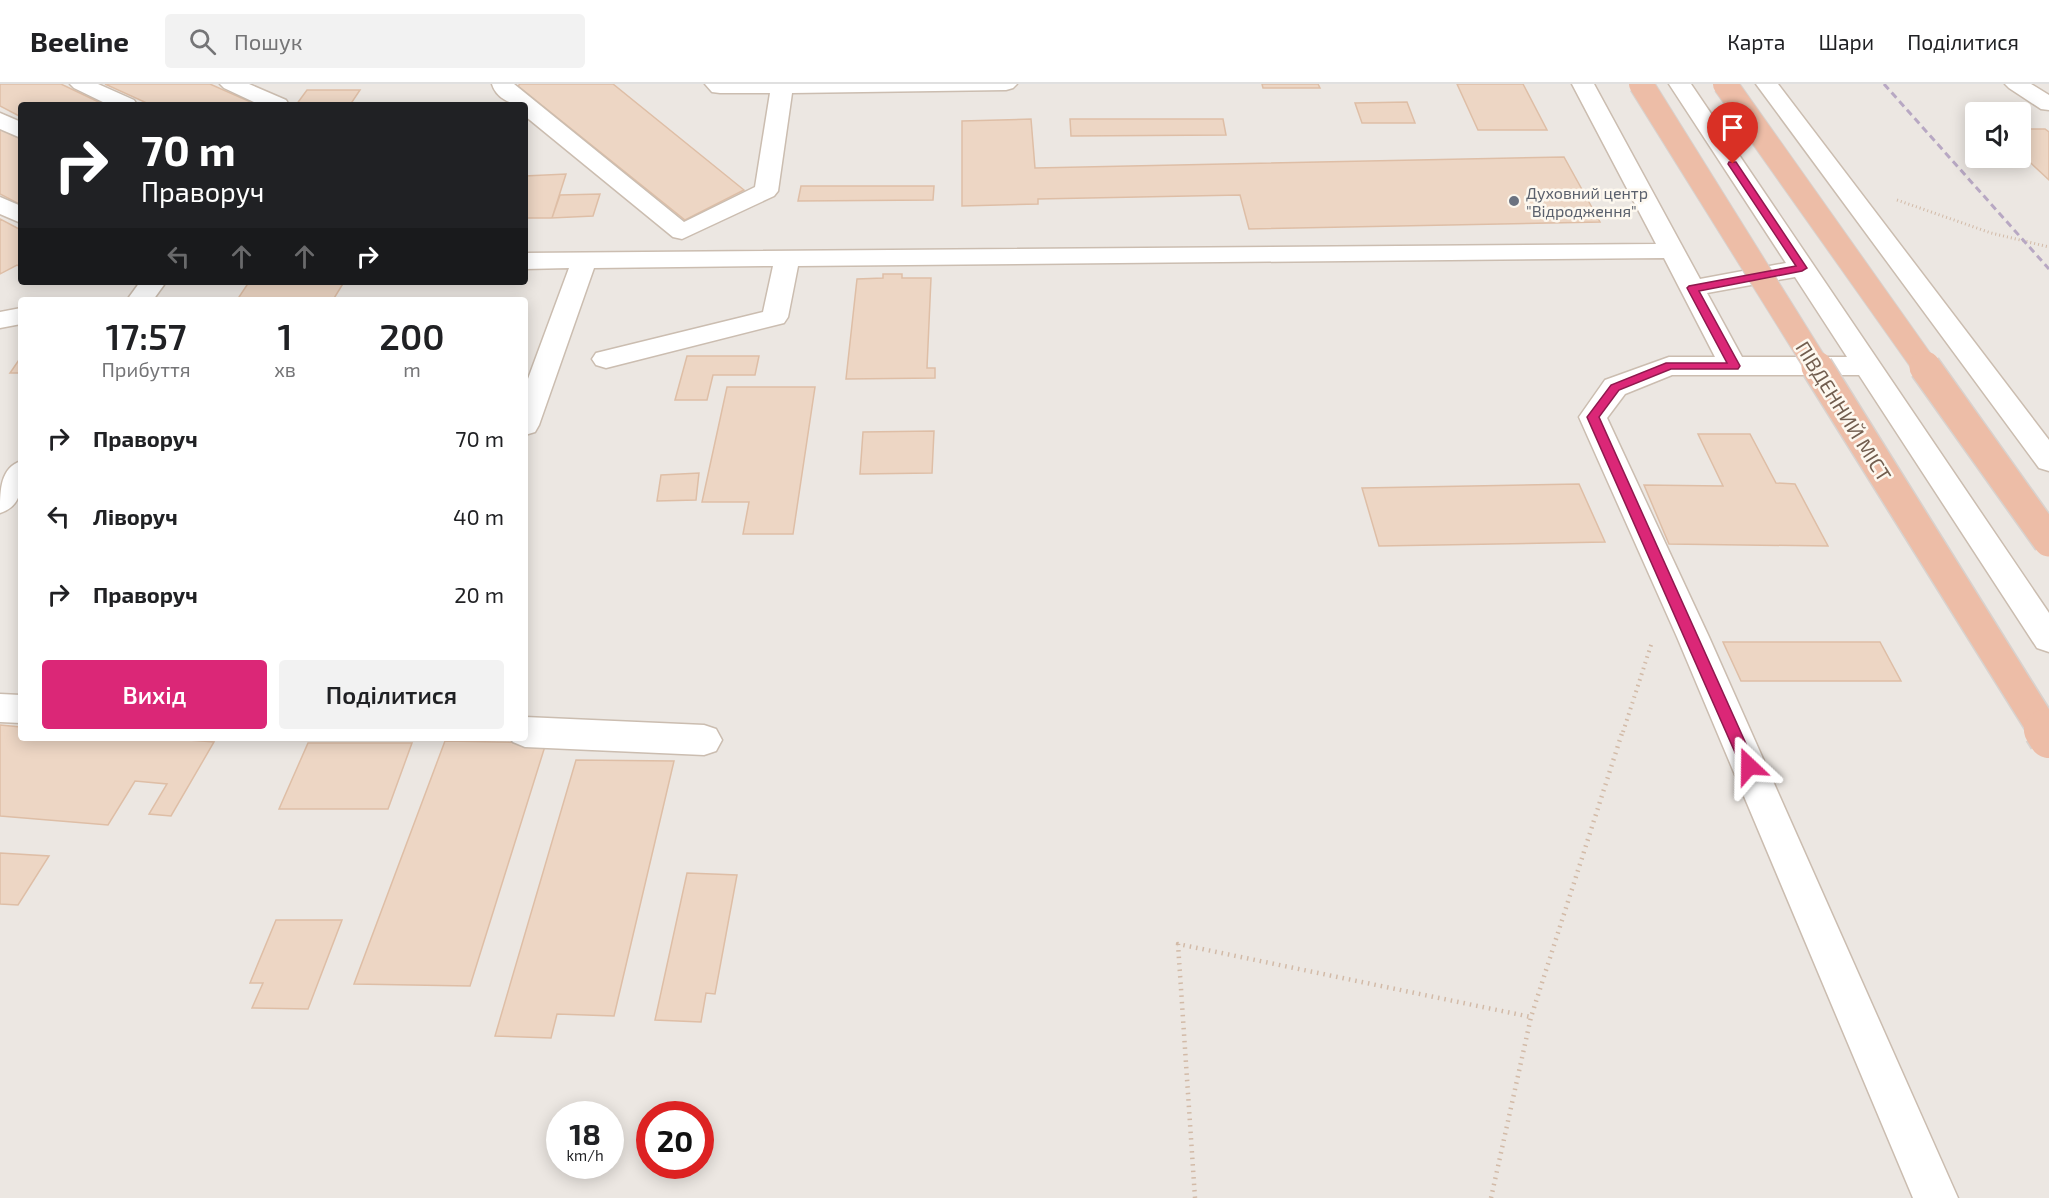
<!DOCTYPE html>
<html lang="uk">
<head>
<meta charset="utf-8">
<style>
	:root { --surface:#fff; --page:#f2f2f2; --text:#202124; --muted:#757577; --line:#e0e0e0; --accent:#db2777 }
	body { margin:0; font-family:"Exo 2",sans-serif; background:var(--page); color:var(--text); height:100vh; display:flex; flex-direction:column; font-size:22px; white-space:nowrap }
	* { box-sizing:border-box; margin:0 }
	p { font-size:20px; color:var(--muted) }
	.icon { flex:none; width:33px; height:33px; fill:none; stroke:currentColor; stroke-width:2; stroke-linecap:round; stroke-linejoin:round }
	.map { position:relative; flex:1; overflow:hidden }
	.sheet { position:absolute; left:18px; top:213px; width:510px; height:444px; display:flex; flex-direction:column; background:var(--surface); border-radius:6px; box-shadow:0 3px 15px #0003 }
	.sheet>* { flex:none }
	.hud { position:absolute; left:18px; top:18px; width:510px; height:183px; border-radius:6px; box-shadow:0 3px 15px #0003; background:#202124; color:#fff; overflow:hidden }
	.fabs { position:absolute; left:1965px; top:18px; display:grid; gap:12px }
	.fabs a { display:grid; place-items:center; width:66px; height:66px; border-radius:6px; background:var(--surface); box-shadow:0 3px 15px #0003; font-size:30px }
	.speed { position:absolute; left:546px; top:1017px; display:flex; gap:12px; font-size:30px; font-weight:700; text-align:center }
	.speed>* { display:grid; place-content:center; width:78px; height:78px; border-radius:50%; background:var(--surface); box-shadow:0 3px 15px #0003; line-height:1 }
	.speed small { font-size:15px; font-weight:400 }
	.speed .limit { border:9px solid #d22; background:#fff; color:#111 }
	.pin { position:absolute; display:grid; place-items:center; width:51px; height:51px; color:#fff; margin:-62px -26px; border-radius:50% 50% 50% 0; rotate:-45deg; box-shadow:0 0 6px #0007 }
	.pin .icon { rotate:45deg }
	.me { position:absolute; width:66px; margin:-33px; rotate:337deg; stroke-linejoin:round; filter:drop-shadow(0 0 4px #0008) }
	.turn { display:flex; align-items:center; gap:21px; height:126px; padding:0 24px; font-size:27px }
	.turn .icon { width:78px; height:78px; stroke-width:2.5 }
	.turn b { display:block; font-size:42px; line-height:51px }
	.lanes { display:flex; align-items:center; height:57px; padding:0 24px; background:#0003; justify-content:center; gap:30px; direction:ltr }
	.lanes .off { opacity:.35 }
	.eta { display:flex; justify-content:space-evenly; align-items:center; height:102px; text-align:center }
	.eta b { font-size:36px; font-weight:600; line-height:42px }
	.cta { display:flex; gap:12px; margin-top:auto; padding:12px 24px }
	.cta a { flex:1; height:69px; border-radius:6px; background:var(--accent); color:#fff; font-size:24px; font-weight:600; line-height:69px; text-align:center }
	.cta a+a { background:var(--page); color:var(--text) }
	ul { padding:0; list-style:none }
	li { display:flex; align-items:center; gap:18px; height:78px; padding:0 24px }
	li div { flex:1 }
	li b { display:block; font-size:22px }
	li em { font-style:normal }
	header { display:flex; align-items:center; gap:36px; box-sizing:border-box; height:84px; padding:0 30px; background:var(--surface); border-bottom:2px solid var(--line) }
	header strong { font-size:28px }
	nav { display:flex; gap:33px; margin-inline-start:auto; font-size:21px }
	.search { width:420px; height:54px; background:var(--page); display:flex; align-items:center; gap:15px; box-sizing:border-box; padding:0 21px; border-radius:6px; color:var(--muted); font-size:22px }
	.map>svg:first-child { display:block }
</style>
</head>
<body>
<header>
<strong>Beeline</strong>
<div class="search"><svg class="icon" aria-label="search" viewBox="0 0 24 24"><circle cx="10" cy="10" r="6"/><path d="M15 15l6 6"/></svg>Пошук</div>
<nav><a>Карта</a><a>Шари</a><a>Поділитися</a></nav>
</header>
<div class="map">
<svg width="2049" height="1114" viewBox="0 0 2049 1114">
	<rect width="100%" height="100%" fill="#faf4e9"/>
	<path fill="#ece7e2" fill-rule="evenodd" d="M 0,0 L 2049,0 L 2049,1114 L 0,1114 ZM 21,21 L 525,21 L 525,198 L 21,198 ZM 1976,28 L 2020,28 L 2020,74 L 1976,74 ZM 21,216 L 525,216 L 525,654 L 21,654 ZM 560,1030 L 610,1030 L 610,1082 L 560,1082 ZM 650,1030 L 700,1030 L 700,1082 L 650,1082 Z"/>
	<path fill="#edd6c4" stroke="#debea6" stroke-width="1.5" d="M 0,0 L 61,0 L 105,21 L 21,21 L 21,33 L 0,22 Z
		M 105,0 L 210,0 L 257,21 L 151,21 Z
		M 520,0 L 613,0 L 744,106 L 685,136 L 518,2 Z
		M 1262,0 L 1318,0 L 1320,4 L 1263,4 Z
		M 1457,0 L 1523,0 L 1547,46 L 1478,46 Z
		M 307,6 L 360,6 L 350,21 L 296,21 Z
		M 1407,18 L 1415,39 L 1362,39 L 1355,19 Z
		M 1031,35 L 1035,84 L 1564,73 L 1600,138 L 1249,145 L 1240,111 L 1038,115 L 1038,120 L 962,122 L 962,37 Z
		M 1070,35 L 1223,35 L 1226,51 L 1071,52 Z
		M 0,45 L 21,55 L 21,121 L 0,110 Z
		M 2020,45 L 2045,45 L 2049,48 L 2049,96 L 2020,69 Z
		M 566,90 L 552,134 L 525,134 L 525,92 Z
		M 801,102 L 934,102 L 933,116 L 798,117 Z
		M 600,110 L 593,132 L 552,134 L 560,111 Z
		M 0,135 L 21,146 L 21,183 L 17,181 L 0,190 Z
		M 883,190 L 902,190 L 902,194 L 931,194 L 927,284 L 935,284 L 935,294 L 846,295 L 857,195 L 883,194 Z
		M 249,198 L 344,198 L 333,216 L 237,216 Z
		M 687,272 L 759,272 L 755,291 L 713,291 L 707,316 L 675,316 Z
		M 21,273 L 21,289 L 10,289 Z
		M 727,303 L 815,303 L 793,450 L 743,450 L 749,418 L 702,418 Z
		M 934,347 L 932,389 L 860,390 L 863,348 Z
		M 1698,350 L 1750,350 L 1776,399 L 1795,400 L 1828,462 L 1669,460 L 1644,401 L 1723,402 Z
		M 699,389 L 696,416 L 657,417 L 661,391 Z
		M 1579,400 L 1605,458 L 1379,462 L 1362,404 Z
		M 1723,558 L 1880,558 L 1901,597 L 1741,597 Z
		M 0,641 L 21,643 L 21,654 L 163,654 L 214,658 L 171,732 L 149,730 L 167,700 L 135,697 L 108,741 L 0,732 Z
		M 445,657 L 546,659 L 470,902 L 354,900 Z
		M 308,659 L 412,659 L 388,725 L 279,725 Z
		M 576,676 L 674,677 L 614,932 L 557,930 L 551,954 L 495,952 Z
		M 0,769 L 49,772 L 18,821 L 0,820 Z
		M 687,789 L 737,791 L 715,910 L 706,909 L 701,938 L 655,936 Z
		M 276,836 L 342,836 L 308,925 L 252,924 L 263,899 L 250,899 Z"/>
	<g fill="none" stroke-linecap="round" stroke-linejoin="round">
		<defs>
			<path id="minor" d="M 70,0 L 98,0 L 134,16 L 137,21 L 109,21 L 74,4 Z
				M 220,0 L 249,0 L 286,16 L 289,21 L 260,21 L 224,4 Z
				M 492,0 L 514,0 L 684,138 L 755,103 L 770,9 L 720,9 L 712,8 L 705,0 L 1017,0 L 1013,4 L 1006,6 L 792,9 L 778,107 L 774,112 L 682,155 L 673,153 L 525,32 L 525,21 C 511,21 496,14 492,0 Z
				M 1572,0 L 1594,0 L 1700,195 L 1786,179 L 1669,0 L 1691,0 L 2049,529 L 2049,568 L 2037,564 L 1859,291 L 1672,291 L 1625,310 L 1607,334 L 1709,553 L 1958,1114 L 1913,1114 L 1677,553 L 1579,333 L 1605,296 L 1669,273 L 1715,273 L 1664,174 L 798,182 L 788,233 L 784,239 L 606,284 L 596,281 L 592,275 L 596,269 L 763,228 L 773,182 L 594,184 L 539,341 L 535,348 L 525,351 L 525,303 L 569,184 L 525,185 L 525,169 L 1656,160 ZM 1795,193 L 1847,273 L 1742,273 L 1707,209 Z
				M 1756,0 L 1778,0 L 2049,356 L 2049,387 L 2039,384 Z
				M 2005,0 L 2031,0 L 2049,11 L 2049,26 L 2041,25 L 2009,4 Z
				M 0,29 L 21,38 L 21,54 L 0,45 Z
				M 0,113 L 21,122 L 21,139 L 0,130 Z
				M 140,198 L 166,198 L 153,216 L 127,216 Z
				M 21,224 L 21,240 L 0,244 L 0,228 Z
				M 21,377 C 21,398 25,421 0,429 C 0,407 0,384 21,377 Z
				M 0,610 L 21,611 L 21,639 L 0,638 Z
				M 525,633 L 704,641 L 716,645 L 722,656 L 716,667 L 704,671 L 525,663 L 513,658 L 510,654 L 525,654 Z"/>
		</defs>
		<use href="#minor" stroke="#cbbdb0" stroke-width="3"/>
		<path stroke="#d2baa7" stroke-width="3" stroke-dasharray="1 3" stroke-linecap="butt" d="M 1897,116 L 1991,149 L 2049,163"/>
		<path stroke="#d2baa7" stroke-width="4" stroke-dasharray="1.5 4.5" stroke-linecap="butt" d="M 1623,648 L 1652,558"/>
		<path stroke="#d2baa7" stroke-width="4.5" stroke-dasharray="1.5 5" stroke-linecap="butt" d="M 1195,1114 L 1178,860 L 1531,933
			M 1491,1114 L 1531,933 L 1623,646"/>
		<use href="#minor" fill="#fff" fill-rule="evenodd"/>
		<path stroke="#b8a8c3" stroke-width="3" stroke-dasharray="7 4.5" stroke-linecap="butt" d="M 1884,0 L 2049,185"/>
		<defs>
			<path id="highway-bridge-far2" d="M 1641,0 L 1818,284
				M 1725,0 L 1926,284"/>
			<path id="highway-bridge-far1" d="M 1817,283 L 2045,648
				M 1925,283 L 2049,457"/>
			<path id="highway-bridge" d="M 2044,646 L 2049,654"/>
		</defs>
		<use href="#highway-bridge-far2" stroke="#d8d2ce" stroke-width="26" stroke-linecap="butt"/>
		<use href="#highway-bridge-far1" stroke="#d8d2ce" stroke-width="34" stroke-linecap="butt"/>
		<use href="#highway-bridge" stroke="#d8d2ce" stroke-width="43" stroke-linecap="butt"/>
		<use href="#highway-bridge-far2" stroke="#edbda7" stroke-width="24"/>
		<use href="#highway-bridge-far1" stroke="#edbda7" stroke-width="31"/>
		<use href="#highway-bridge" stroke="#edbda7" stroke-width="40"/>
	</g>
	<path fill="#db2777" stroke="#8e194d" stroke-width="1.5" d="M 1729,78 L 1736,78 L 1807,184 L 1802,187 L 1699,207 L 1740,282 L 1738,285 L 1671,285 L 1619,306 L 1599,333 L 1756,682 L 1754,687 L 1749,689 L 1743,687 L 1741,682 L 1587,333 L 1611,301 L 1666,279 L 1727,279 L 1687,204 L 1689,202 L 1796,182 L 1728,80 Z"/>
	<circle fill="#6b7280" stroke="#fdf8ef" stroke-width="2" cx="1514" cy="117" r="6"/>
	<g text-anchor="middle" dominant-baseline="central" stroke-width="5" stroke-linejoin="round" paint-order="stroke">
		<g font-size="16" fill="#5b616d" stroke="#fdf8ef" text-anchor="start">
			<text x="1526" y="108">Духовний центр<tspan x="1526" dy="18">"Відродження"</tspan></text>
		</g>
		<g font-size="20" fill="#725e4f" stroke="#fdf8ef">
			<text transform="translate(1844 327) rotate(58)">ПІВДЕННИЙ МІСТ</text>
		</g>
	</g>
</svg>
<div class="fabs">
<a><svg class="icon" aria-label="sound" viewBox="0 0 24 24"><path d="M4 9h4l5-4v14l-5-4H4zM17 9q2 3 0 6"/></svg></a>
</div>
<div class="speed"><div>18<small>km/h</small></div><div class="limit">20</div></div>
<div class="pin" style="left:1733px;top:80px;background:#d93025"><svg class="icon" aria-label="arrive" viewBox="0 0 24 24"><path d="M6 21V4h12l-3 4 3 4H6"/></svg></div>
<svg class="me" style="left:1749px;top:682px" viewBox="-20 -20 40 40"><path d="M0-17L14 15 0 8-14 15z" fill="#db2777" stroke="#fff" stroke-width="4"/></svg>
<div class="hud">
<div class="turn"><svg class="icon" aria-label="right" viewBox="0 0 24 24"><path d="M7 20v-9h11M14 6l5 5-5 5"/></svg><div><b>70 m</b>Праворуч</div></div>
<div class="lanes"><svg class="icon off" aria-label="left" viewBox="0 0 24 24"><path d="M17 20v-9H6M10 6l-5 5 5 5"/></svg><svg class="icon off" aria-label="ahead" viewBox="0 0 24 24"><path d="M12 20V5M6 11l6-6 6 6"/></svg><svg class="icon off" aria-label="ahead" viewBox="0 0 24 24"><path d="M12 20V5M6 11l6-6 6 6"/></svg><svg class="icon" aria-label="right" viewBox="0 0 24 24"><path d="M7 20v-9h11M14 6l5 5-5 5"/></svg></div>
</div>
<section class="sheet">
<div class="eta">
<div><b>17:57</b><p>Прибуття</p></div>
<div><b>1</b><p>хв</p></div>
<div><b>200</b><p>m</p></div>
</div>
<ul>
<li><svg class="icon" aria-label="right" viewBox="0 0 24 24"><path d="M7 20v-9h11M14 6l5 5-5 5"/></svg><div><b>Праворуч</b></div><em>70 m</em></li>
<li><svg class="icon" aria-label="left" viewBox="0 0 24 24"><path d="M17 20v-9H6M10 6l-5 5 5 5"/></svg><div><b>Ліворуч</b></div><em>40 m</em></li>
<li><svg class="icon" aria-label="right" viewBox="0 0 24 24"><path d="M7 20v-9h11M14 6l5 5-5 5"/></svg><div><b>Праворуч</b></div><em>20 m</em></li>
</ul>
<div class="cta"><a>Вихід</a><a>Поділитися</a></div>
</section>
</div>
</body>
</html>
